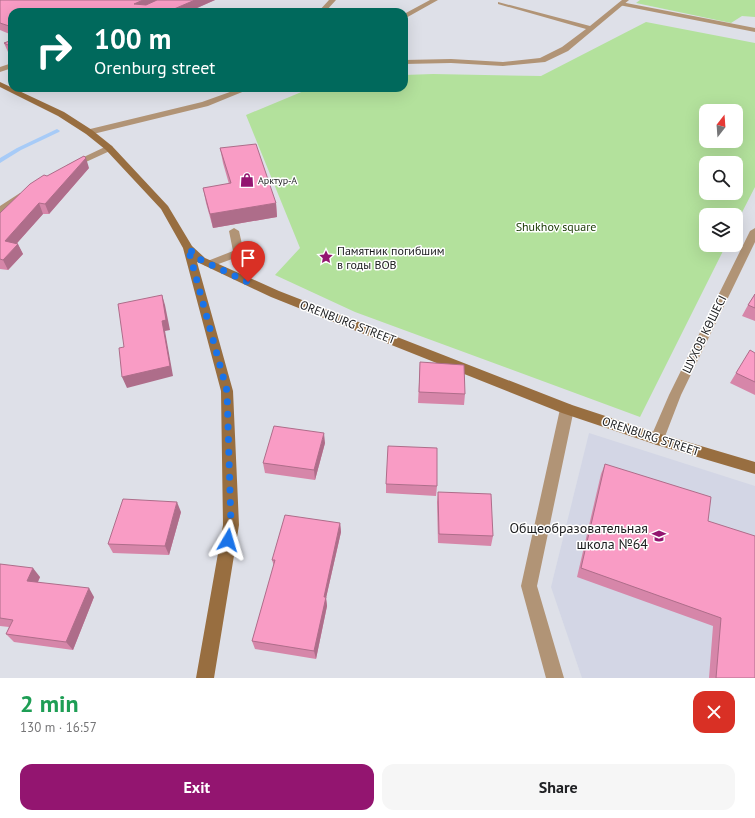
<!DOCTYPE html>
<html lang="en">
<head>
<meta charset="utf-8">
<style>
	:root { --surface:#fff; --page:#f6f6f6; --text:#202124; --muted:#757577; --accent:#931570 }
	body { margin:0; font-family:"PT Sans",sans-serif; background:var(--page); color:var(--text); height:100vh; display:flex; flex-direction:column; font-size:15px; white-space:nowrap }
	* { box-sizing:border-box; margin:0 }
	p { font-size:13px; color:var(--muted) }
	.icon { flex:none; width:22px; height:22px; fill:none; stroke:currentColor; stroke-width:2; stroke-linecap:round; stroke-linejoin:round }
	.map { position:relative; height:678px; overflow:hidden }
	.drawer { display:flex; flex-direction:column; background:var(--surface); flex:1 }
	.drawer>* { flex:none }
	.top-card { position:absolute; left:8px; top:8px; width:400px; height:84px; border-radius:12px; box-shadow:0 4px 16px #0002; background:#00695c; color:#fff; overflow:hidden }
	.needle { width:26px; rotate:17deg }
	.buttons { position:absolute; left:699px; top:104px; display:grid; gap:8px }
	.buttons a { display:grid; place-items:center; width:44px; height:44px; border-radius:8px; background:var(--surface); box-shadow:0 4px 16px #0002; font-size:20px }
	.pin { position:absolute; display:grid; place-items:center; width:34px; height:34px; color:#fff; margin:-41px -17px; border-radius:50% 50% 50% 0; rotate:-45deg; box-shadow:0 0 4px #0007 }
	.pin .icon { rotate:45deg }
	.me { position:absolute; width:44px; margin:-22px; rotate:7deg; stroke-linejoin:round; filter:drop-shadow(0 0 3px #0008) }
	.turn { display:flex; align-items:center; gap:14px; height:84px; padding:0 20px; font-size:18px }
	.turn .icon { width:52px; height:52px; stroke-width:2.5 }
	.turn b { display:block; font-size:28px; line-height:34px }
	.round { display:grid; place-items:center; flex:none; width:42px; height:42px; border-radius:12px; background:var(--page) }
	.head { display:flex; align-items:center; justify-content:space-between; height:68px; padding:0 20px }
	h1 { font-size:24px; font-weight:700; line-height:30px; color:#1e9e55 }
	.cta { display:flex; gap:8px; margin-top:auto; padding:8px 20px }
	.cta a { flex:1; height:46px; border-radius:12px; background:var(--accent); color:#fff; font-size:16px; font-weight:700; line-height:46px; text-align:center }
	.cta a+a { background:var(--page); color:var(--text) }
	.map>svg:first-child { display:block }
</style>
</head>
<body>
<div class="map">
<svg width="755" height="678" viewBox="0 0 755 678">
	<rect width="100%" height="100%" fill="#dee0e8"/>
	<path fill="#d3d6e5" d="M 589,433 L 755,486 L 755,678 L 582,678 L 551,587 Z"/>
	<path fill="#b3e19c" fill-rule="evenodd" d="M 640,0 L 755,0 L 755,17 L 742,16 L 731,23 L 636,3 Z
		M 646,22 L 755,43 L 755,187 L 736,224 L 736,215 L 706,215 L 706,245 L 726,245 L 640,417 L 355,312 L 275,275 L 300,248 L 246,115 L 311,88 L 404,88 L 404,75 L 433,74 L 541,76 ZM 706,111 L 736,111 L 736,141 L 706,141 ZM 706,163 L 736,163 L 736,193 L 706,193 Z"/>
	<g fill="none" stroke-linecap="round" stroke-linejoin="round">
		<path fill="#a7cbf7" fill-rule="evenodd" d="M 57,129 L 60,131 L 59,132 L 21,150 L 0,163 L 0,158 L 17,148 Z"/>
		<path fill="#b19476" fill-rule="evenodd" d="M 621,2 L 755,28 L 755,32 L 619,5 L 618,4 Z
			M 234,228 L 239,231 L 244,253 L 243,255 L 213,266 L 205,266 L 204,264 L 205,262 L 233,251 L 229,231 Z"/>
		<path fill="#b19476" fill-rule="evenodd" d="M 329,0 L 336,0 L 325,12 L 318,12 Z
			M 430,0 L 438,0 L 404,19 L 404,14 Z
			M 622,0 L 629,0 L 568,51 L 545,62 L 503,66 L 451,63 L 404,64 L 404,60 L 451,59 L 503,62 L 540,58 L 562,47 L 586,29 L 498,4 L 498,2 L 590,26 Z
			M 12,63 L 12,68 L 0,72 L 0,67 Z
			M 241,88 L 252,88 L 208,106 L 89,135 L 85,132 L 86,130 L 202,102 Z
			M 109,145 L 112,146 L 113,148 L 112,150 L 75,167 L 69,167 L 67,165 Z
			M 20,193 L 23,194 L 25,196 L 23,198 L 4,213 L 0,214 L 0,206 Z
			M 755,228 L 755,242 L 681,395 L 664,439 L 662,443 L 657,445 L 652,443 L 650,439 L 669,395 L 750,231 Z
			M 567,404 L 572,405 L 574,409 L 537,586 L 564,678 L 546,678 L 521,586 L 560,409 L 562,405 Z"/>
		<path fill="#986e40" fill-rule="evenodd" d="M 0,82 L 64,112 L 92,130 L 112,146 L 168,206 L 192,246 L 205,258 L 279,291 L 572,405 L 657,433 L 755,462 L 755,474 L 657,445 L 562,413 L 271,297 L 197,262 L 233,391 L 239,525 L 214,678 L 196,678 L 223,525 L 221,391 L 183,248 L 161,209 L 106,150 L 86,134 L 58,116 L 0,87 Z"/>
	</g>
	<path fill="#d686a9" d="M 0,0 L 215,0 L 188,12 L 12,12 L 12,35 L 0,30 Z
		M 12,40 L 12,54 L 8,52 L 4,43 Z
		M 220,148 L 276,203 L 277,217 L 213,228 L 206,203 L 203,188 L 229,184 L 223,163 Z
		M 89,168 L 49,214 L 43,214 L 17,243 L 23,254 L 8,270 L 0,269 L 0,213 L 47,176 Z
		M 755,294 L 755,321 L 742,316 L 748,305 Z
		M 755,353 L 755,395 L 730,383 L 736,373 Z
		M 420,362 L 465,394 L 464,405 L 418,403 Z
		M 325,443 L 315,480 L 265,473 L 263,463 Z
		M 605,464 L 708,521 L 755,678 L 709,678 L 713,626 L 577,577 L 601,474 Z
		M 386,484 L 437,486 L 436,496 L 386,493 Z
		M 438,492 L 493,536 L 491,546 L 438,543 L 437,502 Z
		M 181,512 L 169,555 L 113,553 L 108,544 Z
		M 340,523 L 341,532 L 326,598 L 327,606 L 316,659 L 255,649 L 252,641 L 274,566 L 272,560 Z
		M 0,564 L 40,577 L 38,582 L 94,597 L 73,650 L 14,642 L 6,634 L 9,627 L 0,626 Z"/>
	<path fill="#ae6d8a" d="M 143,0 L 164,0 L 137,12 L 134,4 Z
		M 195,0 L 215,0 L 188,12 L 167,12 Z
		M 86,158 L 89,168 L 49,214 L 45,204 Z
		M 39,203 L 43,214 L 10,251 L 5,241 Z
		M 276,203 L 277,217 L 213,228 L 210,214 Z
		M 18,244 L 23,254 L 8,270 L 3,260 Z
		M 162,295 L 165,305 L 170,330 L 165,331 L 173,376 L 127,388 L 122,377 L 162,321 Z
		M 324,433 L 325,443 L 315,480 L 314,470 Z
		M 177,502 L 181,512 L 169,555 L 165,546 Z
		M 340,523 L 341,532 L 326,598 L 327,606 L 316,659 L 314,651 L 324,597 Z
		M 33,568 L 40,577 L 34,590 L 27,581 Z
		M 89,588 L 94,597 L 73,650 L 66,642 Z"/>
	<path fill="#f99cc5" stroke="#ae6d8a" d="M 0,0 L 143,0 L 134,4 L 146,5 L 157,0 L 195,0 L 167,12 L 12,12 L 12,27 L 0,23 Z
		M 12,40 L 12,47 L 4,43 Z
		M 256,144 L 276,203 L 210,214 L 203,188 L 231,183 L 220,148 Z
		M 84,156 L 86,158 L 45,204 L 39,203 L 5,241 L 18,244 L 3,260 L 0,259 L 0,213 L 30,184 L 44,175 L 47,176 Z
		M 755,294 L 755,308 L 748,305 Z
		M 162,295 L 166,320 L 162,321 L 170,366 L 122,377 L 119,348 L 124,347 L 118,304 Z
		M 750,350 L 755,353 L 755,382 L 736,373 Z
		M 420,362 L 464,365 L 465,394 L 419,392 Z
		M 274,426 L 324,433 L 314,470 L 263,463 Z
		M 388,446 L 437,448 L 437,486 L 386,484 Z
		M 605,464 L 711,497 L 708,521 L 755,536 L 755,678 L 716,678 L 721,618 L 581,568 Z
		M 438,492 L 491,494 L 493,536 L 439,534 Z
		M 123,499 L 177,502 L 165,546 L 108,544 Z
		M 285,515 L 340,523 L 324,597 L 326,597 L 314,651 L 252,641 L 275,560 L 272,560 Z
		M 0,564 L 33,568 L 27,581 L 89,588 L 66,642 L 6,634 L 13,620 L 0,618 Z"/>
	<g fill="none" stroke-linecap="round" stroke-linejoin="round">
		<path stroke="#1a73e8" stroke-width="7" stroke-dasharray="0 12.6" d="M 228,540 L 231,525 L 227,391 L 188,248 L 201,260 L 248,282"/>
	</g>
	<defs>
		<symbol id="shop-bare" viewBox="-9 -9 18 18"><path d="M-5-2.5h2.3a2.7 3.5 0 0 1 5.4 0H5L5.5 6h-11ZM-1.5-2.5h3a1.5 2.3 0 0 0-3 0Z" fill="#931570" stroke="#fff" stroke-width="2.5" paint-order="stroke"/></symbol>
		<symbol id="sight-bare" viewBox="-9 -9 18 18"><path d="M0-6L1.8-2.2L6-1.7L2.9 1.2L3.7 5.4L0 3.3L-3.7 5.4L-2.9 1.2L-6-1.7L-1.8-2.2Z" fill="#931570" stroke="#fff" stroke-width="2.5" paint-order="stroke"/></symbol>
		<symbol id="school-bare" viewBox="-9 -9 18 18"><path d="M0-5L7-2L0 1L-7-2ZM-4 1L0 2.5L4 1V4Q0 6-4 4Z" fill="#931570" stroke="#fff" stroke-width="2.5" paint-order="stroke"/></symbol>
	</defs>
	<g fill-rule="evenodd">
		<use href="#shop-bare" x="237" y="170" width="20" height="20"/>
		<use href="#sight-bare" x="316" y="247" width="20" height="20"/>
		<use href="#school-bare" x="649" y="526" width="20" height="20"/>
	</g>
	<g text-anchor="middle" dominant-baseline="central" stroke-width="3" stroke-linejoin="round" paint-order="stroke">
		<g font-size="10" fill="#1b1c1e" stroke="#fff" text-anchor="start">
			<text x="258" y="180">Арктур-А</text>
		</g>
		<g font-size="12" fill="#173800" stroke="#fff">
			<text x="556" y="226">Shukhov square</text>
		</g>
		<g font-size="12" fill="#1b1c1e" stroke="#fff" text-anchor="start">
			<text x="337" y="250">Памятник погибшим<tspan x="337" dy="14">в годы ВОВ</tspan></text>
		</g>
		<g font-size="12" fill="#1b1c1e" stroke="#fff">
			<text transform="translate(348 322) rotate(21)">ORENBURG STREET</text>
			<text transform="translate(704 334) rotate(-64)">ШУХОВ КӨШЕСІ</text>
			<text transform="translate(651 436) rotate(18)">ORENBURG STREET</text>
		</g>
		<g font-size="14" fill="#1b1c1e" stroke="#fff" text-anchor="end">
			<text x="648" y="528">Общеобразовательная<tspan x="648" dy="16">школа №64</tspan></text>
		</g>
	</g>
</svg>
<div class="buttons">
<a><svg class="needle" viewBox="-14 -14 28 28"><path d="M0-13l5 13h-10z" fill="#e53935"/><path d="M0 13l5-13h-10z" fill="#757577"/></svg></a>
<a><svg class="icon" aria-label="search" viewBox="0 0 24 24"><circle cx="10" cy="10" r="6"/><path d="M15 15l6 6"/></svg></a>
<a><svg class="icon" aria-label="layers" viewBox="0 0 24 24"><path d="M12 4l9 5-9 5-9-5zM3 14l9 5 9-5"/></svg></a>
</div>
<div class="pin" style="left:248px;top:282px;background:#d93025"><svg class="icon" aria-label="arrive" viewBox="0 0 24 24"><path d="M6 21V4h12l-3 4 3 4H6"/></svg></div>
<svg class="me" style="left:228px;top:540px" viewBox="-20 -20 40 40"><path d="M0-17L14 15 0 8-14 15z" fill="#1a73e8" stroke="#fff" stroke-width="4"/></svg>
<div class="top-card">
<div class="turn"><svg class="icon" aria-label="right" viewBox="0 0 24 24"><path d="M7 20v-9h11M14 6l5 5-5 5"/></svg><div><b>100 m</b>Orenburg street</div></div>
</div>
</div>
<section class="drawer">
<div class="head"><div><h1>2 min</h1><p>130 m · 16:57</p></div><a class="round" style="background:#d93025;color:#fff"><svg class="icon" aria-label="close" viewBox="0 0 24 24"><path d="M6 6l12 12M18 6L6 18"/></svg></a></div>
<div class="cta"><a>Exit</a><a>Share</a></div>
</section>
</body>
</html>
